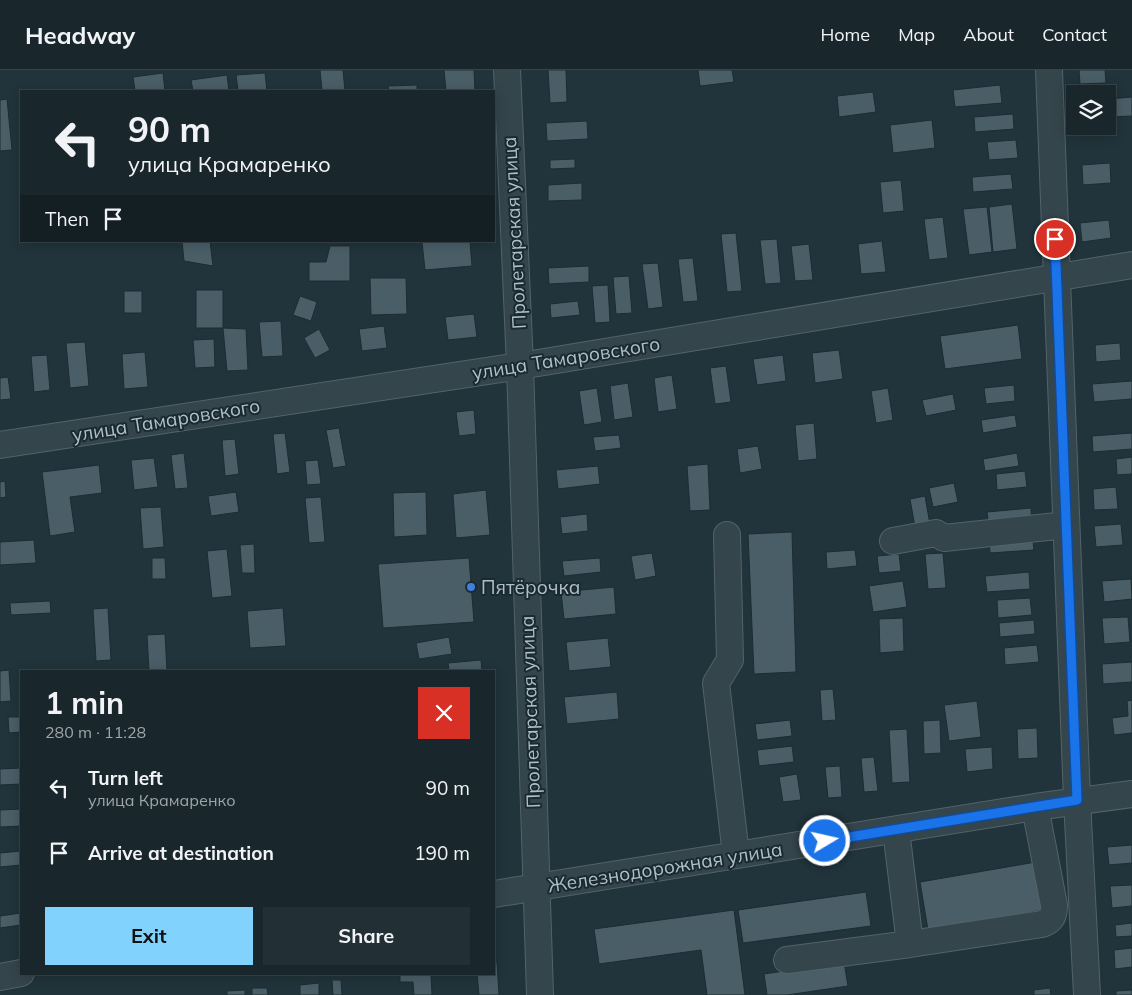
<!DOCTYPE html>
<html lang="en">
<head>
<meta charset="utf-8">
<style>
	:root { --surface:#19272c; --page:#222f34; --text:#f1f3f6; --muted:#9fa5a9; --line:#374448; --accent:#81d2fc }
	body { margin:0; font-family:Mulish,sans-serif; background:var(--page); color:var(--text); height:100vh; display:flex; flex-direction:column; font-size:19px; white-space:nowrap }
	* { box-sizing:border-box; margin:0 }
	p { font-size:16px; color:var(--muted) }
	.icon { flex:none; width:28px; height:28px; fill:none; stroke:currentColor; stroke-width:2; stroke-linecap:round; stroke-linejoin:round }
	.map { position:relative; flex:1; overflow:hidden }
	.side { position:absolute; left:20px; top:600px; width:475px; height:305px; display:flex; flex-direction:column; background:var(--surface); border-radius:0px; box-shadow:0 2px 12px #0003,0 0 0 1px var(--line) }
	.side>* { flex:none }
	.hud { position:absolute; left:20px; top:20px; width:475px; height:152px; border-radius:0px; box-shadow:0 2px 12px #0003,0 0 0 1px var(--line); background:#19272c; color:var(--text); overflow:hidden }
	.controls { position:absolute; left:1066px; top:15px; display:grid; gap:10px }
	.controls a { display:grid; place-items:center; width:50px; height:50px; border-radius:0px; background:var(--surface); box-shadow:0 2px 12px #0003,0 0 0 1px var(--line); font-size:25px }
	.pin { position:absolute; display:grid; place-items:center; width:42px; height:42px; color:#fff; margin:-21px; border:2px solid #fff; border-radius:50%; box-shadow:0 1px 5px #0007 }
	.me { position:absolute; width:55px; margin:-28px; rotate:81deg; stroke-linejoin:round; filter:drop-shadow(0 0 4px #0008) }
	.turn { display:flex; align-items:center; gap:18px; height:105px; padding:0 25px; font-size:22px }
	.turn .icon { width:65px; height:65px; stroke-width:2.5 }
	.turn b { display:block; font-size:35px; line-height:42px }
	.then { display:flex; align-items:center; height:48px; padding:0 25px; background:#0003; gap:10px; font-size:19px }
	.round { display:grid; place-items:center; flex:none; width:52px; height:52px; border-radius:0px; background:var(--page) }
	.head { display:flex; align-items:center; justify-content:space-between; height:85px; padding:0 25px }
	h1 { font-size:30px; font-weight:700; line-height:38px }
	.cta { display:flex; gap:10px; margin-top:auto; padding:10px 25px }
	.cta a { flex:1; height:58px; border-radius:0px; background:var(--accent); color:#111; font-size:20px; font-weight:700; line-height:58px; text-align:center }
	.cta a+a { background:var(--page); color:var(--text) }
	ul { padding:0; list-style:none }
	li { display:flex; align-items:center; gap:15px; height:65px; padding:0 25px }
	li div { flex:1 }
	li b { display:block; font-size:19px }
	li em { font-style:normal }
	header { display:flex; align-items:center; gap:30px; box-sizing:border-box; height:70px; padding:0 25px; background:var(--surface); border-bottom:1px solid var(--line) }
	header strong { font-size:24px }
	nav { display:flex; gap:28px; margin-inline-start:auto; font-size:18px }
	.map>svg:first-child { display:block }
</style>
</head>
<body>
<header>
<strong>Headway</strong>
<nav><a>Home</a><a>Map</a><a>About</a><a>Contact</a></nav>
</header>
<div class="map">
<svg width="1132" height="925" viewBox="0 0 1132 925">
	<rect width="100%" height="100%" fill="#21343b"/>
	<path fill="#4a5e67" stroke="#1c2c32" d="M 320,0 L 343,0 L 345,21 L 322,21 Z
		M 444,0 L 474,0 L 475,21 L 446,21 Z
		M 548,0 L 566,0 L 567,32 L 550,33 Z
		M 698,0 L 732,0 L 734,12 L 700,16 Z
		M 1079,0 L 1105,0 L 1106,13 L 1080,14 Z
		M 163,3 L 165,21 L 135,21 L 133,7 Z
		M 265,3 L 267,21 L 238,21 L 236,5 Z
		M 227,5 L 229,21 L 193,21 L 191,10 Z
		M 417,15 L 417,21 L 389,21 L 388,16 Z
		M 1000,15 L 1002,33 L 955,37 L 953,20 Z
		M 873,22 L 876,42 L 839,47 L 837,26 Z
		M 1132,27 L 1132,46 L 1108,47 L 1108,29 Z
		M 7,29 L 12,80 L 0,81 L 0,30 Z
		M 1013,44 L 1014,59 L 975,62 L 974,47 Z
		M 932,50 L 935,78 L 893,83 L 890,55 Z
		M 587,51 L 588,69 L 547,71 L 546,53 Z
		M 1016,70 L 1018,88 L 989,90 L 987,72 Z
		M 575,89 L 575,98 L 550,99 L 550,90 Z
		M 1110,93 L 1111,113 L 1083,115 L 1082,95 Z
		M 1011,104 L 1013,119 L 973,122 L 972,107 Z
		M 901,110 L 904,141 L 883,143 L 880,112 Z
		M 582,113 L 582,130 L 548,131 L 548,115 Z
		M 1012,134 L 1017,179 L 993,182 L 989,137 Z
		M 987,137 L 992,182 L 969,185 L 963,139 Z
		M 943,147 L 948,188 L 929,190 L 924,149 Z
		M 1109,150 L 1111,168 L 1082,172 L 1080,153 Z
		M 736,163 L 742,221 L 727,222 L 721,164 Z
		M 777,169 L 781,213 L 765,214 L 760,170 Z
		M 182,171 L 210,171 L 213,196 L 184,191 Z
		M 470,171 L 472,196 L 425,200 L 422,172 Z
		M 882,171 L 886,202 L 861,204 L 858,174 Z
		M 809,174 L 813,210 L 795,211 L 791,176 Z
		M 330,176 L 350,176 L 350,211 L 309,211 L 309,192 L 326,192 Z
		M 693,188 L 698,231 L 683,232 L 678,189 Z
		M 658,193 L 663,237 L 648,239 L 642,194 Z
		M 589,196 L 589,212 L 549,214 L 548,198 Z
		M 629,206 L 632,243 L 616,244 L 613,207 Z
		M 370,208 L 406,208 L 407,244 L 371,245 Z
		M 608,215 L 610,252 L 595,253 L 592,216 Z
		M 196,220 L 223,220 L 223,258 L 196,258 Z
		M 124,221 L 142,221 L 142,243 L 124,243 Z
		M 300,226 L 317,232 L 311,251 L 293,245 Z
		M 578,231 L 580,245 L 551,248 L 550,234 Z
		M 474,244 L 477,267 L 448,270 L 445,247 Z
		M 281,251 L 283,286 L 262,287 L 259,252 Z
		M 1018,255 L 1022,289 L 945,299 L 940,266 Z
		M 384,256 L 387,278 L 362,281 L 359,259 Z
		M 223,258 L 246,259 L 248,300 L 227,301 Z
		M 319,259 L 330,280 L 315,288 L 304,268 Z
		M 214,269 L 215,297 L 195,298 L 193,270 Z
		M 85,272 L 89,316 L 70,318 L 66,273 Z
		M 1120,273 L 1121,290 L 1096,292 L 1095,275 Z
		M 839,280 L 843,309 L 815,313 L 812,283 Z
		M 145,282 L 148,317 L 124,319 L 122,284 Z
		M 47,285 L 50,320 L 34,322 L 31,286 Z
		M 783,285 L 786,311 L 757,315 L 753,289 Z
		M 726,296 L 731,332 L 715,334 L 710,298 Z
		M 672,305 L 677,339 L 658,342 L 654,308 Z
		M 8,307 L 11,329 L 0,330 L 0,308 Z
		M 1132,311 L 1132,329 L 1094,332 L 1092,314 Z
		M 628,313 L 633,347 L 614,350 L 610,316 Z
		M 1014,315 L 1015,331 L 986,334 L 984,318 Z
		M 597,318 L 602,352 L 584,355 L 579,321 Z
		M 888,318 L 893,350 L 876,353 L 871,321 Z
		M 953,324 L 956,340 L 926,346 L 922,330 Z
		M 474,340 L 476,364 L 459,366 L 456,342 Z
		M 1015,345 L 1017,357 L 983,363 L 981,350 Z
		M 814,353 L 817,389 L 798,391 L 795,355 Z
		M 339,358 L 346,396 L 333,398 L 326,360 Z
		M 285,363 L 290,402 L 277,404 L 273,364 Z
		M 1132,363 L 1132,379 L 1093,382 L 1092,366 Z
		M 619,365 L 621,378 L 595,381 L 593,367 Z
		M 235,369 L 239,404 L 225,406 L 222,370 Z
		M 758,376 L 762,399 L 740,403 L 737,379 Z
		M 184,383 L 188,418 L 175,419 L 171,385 Z
		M 1017,383 L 1019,396 L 985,401 L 983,389 Z
		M 1132,387 L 1132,404 L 1117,405 L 1116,389 Z
		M 154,388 L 158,417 L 134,420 L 131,390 Z
		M 318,390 L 321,414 L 307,415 L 305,391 Z
		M 708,394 L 710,440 L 690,441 L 687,396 Z
		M 99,395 L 102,423 L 70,427 L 75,462 L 50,466 L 42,402 Z
		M 598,396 L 600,414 L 558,419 L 556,400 Z
		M 1025,401 L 1027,417 L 997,420 L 996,404 Z
		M 5,411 L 6,427 L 0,428 L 0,412 Z
		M 954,413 L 958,432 L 933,437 L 929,418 Z
		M 1116,417 L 1118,439 L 1094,440 L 1093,419 Z
		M 486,420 L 490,465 L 456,468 L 453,424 Z
		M 236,422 L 239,442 L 211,446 L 208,426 Z
		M 426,422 L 427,465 L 394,467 L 393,423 Z
		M 925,426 L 931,460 L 916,463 L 910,429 Z
		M 321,427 L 325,472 L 309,473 L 305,428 Z
		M 161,437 L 164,477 L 143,479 L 140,438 Z
		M 1031,438 L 1032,454 L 989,458 L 987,442 Z
		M 587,444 L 588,461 L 562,464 L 560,447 Z
		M 1121,454 L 1123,475 L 1096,477 L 1094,456 Z
		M 792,462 L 796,602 L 754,604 L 748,464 Z
		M 1032,463 L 1034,480 L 990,483 L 989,467 Z
		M 34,470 L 36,493 L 0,495 L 0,472 Z
		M 254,474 L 255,503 L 242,503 L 240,475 Z
		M 227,479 L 232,526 L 212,528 L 207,481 Z
		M 855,480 L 857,496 L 827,499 L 826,482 Z
		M 652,483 L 656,506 L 635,510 L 631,486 Z
		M 943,483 L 946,518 L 928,519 L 925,484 Z
		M 899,484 L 901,501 L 879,503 L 877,486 Z
		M 152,488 L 165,488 L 166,509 L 152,509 Z
		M 469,488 L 474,552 L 383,558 L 378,494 Z
		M 600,488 L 601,502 L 564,506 L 562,491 Z
		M 1029,502 L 1030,519 L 987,522 L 985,506 Z
		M 1131,509 L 1132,529 L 1104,532 L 1102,511 Z
		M 903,511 L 907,537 L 873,542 L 869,516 Z
		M 614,517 L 616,544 L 564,549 L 561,522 Z
		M 1030,528 L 1032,545 L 998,548 L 997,530 Z
		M 50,531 L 51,543 L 11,545 L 10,533 Z
		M 108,538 L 111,590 L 96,591 L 93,539 Z
		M 283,538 L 286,576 L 250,578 L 247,541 Z
		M 1128,547 L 1130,572 L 1104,574 L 1102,548 Z
		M 903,548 L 904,581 L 880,583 L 879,549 Z
		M 1034,550 L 1035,564 L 1000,567 L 999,553 Z
		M 165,564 L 167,601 L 149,601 L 147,565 Z
		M 449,567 L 452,584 L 419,589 L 416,573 Z
		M 608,568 L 611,597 L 569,601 L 566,572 Z
		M 1037,575 L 1039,592 L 1005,595 L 1004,578 Z
		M 481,590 L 482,601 L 449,601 L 448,593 Z
		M 1132,592 L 1132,612 L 1103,614 L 1102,594 Z
		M 9,600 L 11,631 L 0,632 L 0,601 Z
		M 833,619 L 836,650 L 822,651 L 820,620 Z
		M 617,622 L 619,649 L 567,654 L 564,627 Z
		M 1132,630 L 1132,663 L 1114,665 L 1112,648 L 1128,646 L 1127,631 Z
		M 977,631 L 981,667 L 949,671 L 944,635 Z
		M 8,647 L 21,647 L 21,662 L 9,663 Z
		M 790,650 L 792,666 L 757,670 L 755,654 Z
		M 940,650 L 941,683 L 924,684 L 923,651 Z
		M 1037,658 L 1038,688 L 1018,689 L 1017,659 Z
		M 907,659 L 910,712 L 892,713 L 889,660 Z
		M 792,676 L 794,692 L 759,696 L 757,680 Z
		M 992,677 L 993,699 L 967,702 L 965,679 Z
		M 874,687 L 878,721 L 864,722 L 861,688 Z
		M 840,696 L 842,727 L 828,728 L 825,697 Z
		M 21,698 L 21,714 L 0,715 L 0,699 Z
		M 797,704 L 801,730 L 783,732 L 779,707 Z
		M 21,739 L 21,756 L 0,757 L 0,740 Z
		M 1132,775 L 1132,793 L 1109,795 L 1107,777 Z
		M 21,781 L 21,795 L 0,797 L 0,783 Z
		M 1036,792 L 1044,840 L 928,860 L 920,812 Z
		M 1132,815 L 1132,836 L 1112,838 L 1110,816 Z
		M 866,822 L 871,856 L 743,873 L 738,840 Z
		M 734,840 L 745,925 L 707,925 L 701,880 L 599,894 L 594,859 Z
		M 21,843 L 21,855 L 0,858 L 0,846 Z
		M 1132,853 L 1132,866 L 1116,867 L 1115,855 Z
		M 1132,878 L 1132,897 L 1115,899 L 1114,880 Z
		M 497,892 L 499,925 L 479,925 L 477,904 L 494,904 L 494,893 Z
		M 844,892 L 848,916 L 787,925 L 767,925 L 764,904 Z
		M 400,904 L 431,904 L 432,925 L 414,925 L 413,912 L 400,912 Z
		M 332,910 L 341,910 L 342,925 L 333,925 Z
		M 319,913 L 319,925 L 300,925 L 300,915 Z
		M 252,918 L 267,918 L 268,925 L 252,925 Z
		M 1050,918 L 1051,925 L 1034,925 L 1034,920 Z
		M 245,920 L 245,925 L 227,925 L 227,921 Z
		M 1132,920 L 1132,925 L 1116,925 L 1116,921 Z"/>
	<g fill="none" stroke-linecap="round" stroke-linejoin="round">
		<defs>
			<path id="minor" d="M 507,0 L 520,296 L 540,925
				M 1049,0 L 1077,730 L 1087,925
				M 0,375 L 520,296 L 1132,195
				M 727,465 L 730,590 L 716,613 L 736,785
				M 893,471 L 936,463 L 944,468 L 1066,455
				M 494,824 L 1035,737 L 1132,724
				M 910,874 L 1042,854 C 1052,850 1054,846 1054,835 L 1035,737
				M 787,890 L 910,874 L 896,760
				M 0,907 L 21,903"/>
		</defs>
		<use href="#minor" stroke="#536369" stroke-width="28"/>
		<use href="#minor" stroke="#35454c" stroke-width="26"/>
	</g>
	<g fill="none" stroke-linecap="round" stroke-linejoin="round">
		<defs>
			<path id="route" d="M 825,771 L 1077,730 L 1055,169"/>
		</defs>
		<use href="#route" stroke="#114b97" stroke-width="12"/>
		<use href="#route" stroke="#1a73e8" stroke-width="9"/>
	</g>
	<circle fill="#3f7fe0" stroke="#1a2a30" stroke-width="2" cx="471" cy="517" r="5"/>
	<g text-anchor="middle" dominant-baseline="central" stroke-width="4" stroke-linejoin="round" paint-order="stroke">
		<g font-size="19" fill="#b0c0c8" stroke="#1a2a30">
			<text transform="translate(514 163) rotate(-93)">Пролетарская улица</text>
			<text transform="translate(566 288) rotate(-9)">улица Тамаровского</text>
			<text transform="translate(166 350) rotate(-9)">улица Тамаровского</text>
			<text transform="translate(530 642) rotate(-92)">Пролетарская улица</text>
			<text transform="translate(665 797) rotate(-9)">Железнодорожная улица</text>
		</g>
		<g font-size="19" fill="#b0c0c8" stroke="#1a2a30" text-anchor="start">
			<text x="481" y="517">Пятёрочка</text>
		</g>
	</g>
</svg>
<div class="controls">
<a><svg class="icon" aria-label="layers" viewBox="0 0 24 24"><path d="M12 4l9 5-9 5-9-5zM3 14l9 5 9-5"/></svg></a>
</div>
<div class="pin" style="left:1055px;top:169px;background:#d93025"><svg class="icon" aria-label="arrive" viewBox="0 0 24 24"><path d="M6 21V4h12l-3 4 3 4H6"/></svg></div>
<svg class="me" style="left:825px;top:771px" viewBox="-20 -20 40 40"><circle r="17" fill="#1a73e8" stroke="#fff" stroke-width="3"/><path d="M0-11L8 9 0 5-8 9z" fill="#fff"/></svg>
<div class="hud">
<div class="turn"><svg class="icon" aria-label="left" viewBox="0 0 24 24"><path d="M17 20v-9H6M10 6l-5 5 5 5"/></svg><div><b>90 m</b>улица Крамаренко</div></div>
<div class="then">Then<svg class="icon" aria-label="arrive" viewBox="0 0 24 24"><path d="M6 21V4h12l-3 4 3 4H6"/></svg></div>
</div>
<section class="side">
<div class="head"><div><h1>1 min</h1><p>280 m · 11:28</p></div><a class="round" style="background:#d93025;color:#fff"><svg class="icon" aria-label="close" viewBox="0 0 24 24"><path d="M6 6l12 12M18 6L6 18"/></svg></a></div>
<ul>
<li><svg class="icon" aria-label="left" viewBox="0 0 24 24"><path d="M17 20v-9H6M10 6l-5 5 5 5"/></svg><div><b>Turn left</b><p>улица Крамаренко</p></div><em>90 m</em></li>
<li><svg class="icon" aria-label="arrive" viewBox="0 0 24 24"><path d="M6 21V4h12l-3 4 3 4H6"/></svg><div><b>Arrive at destination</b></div><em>190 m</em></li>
</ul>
<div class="cta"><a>Exit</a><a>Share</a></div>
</section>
</div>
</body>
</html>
